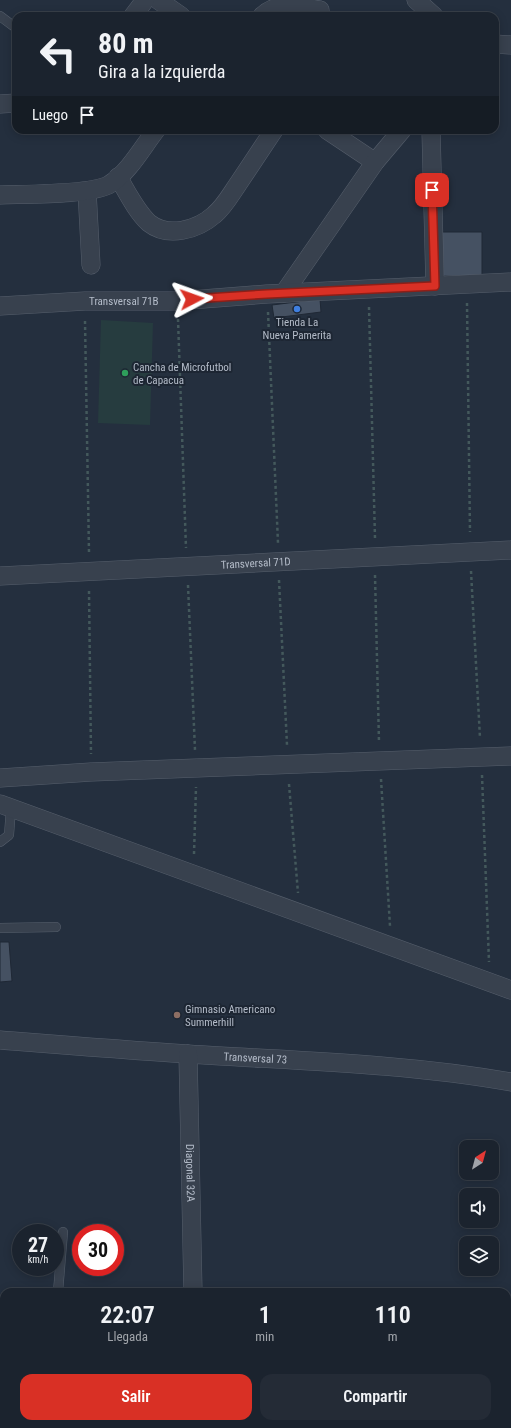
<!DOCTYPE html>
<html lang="es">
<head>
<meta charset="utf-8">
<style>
	:root { --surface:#1b232e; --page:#242b36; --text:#f1f3f6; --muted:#a0a4aa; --line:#39404a; --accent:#d93025 }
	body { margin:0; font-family:"Roboto Condensed",sans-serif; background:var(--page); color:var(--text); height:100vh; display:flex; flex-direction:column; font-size:15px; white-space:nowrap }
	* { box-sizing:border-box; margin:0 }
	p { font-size:13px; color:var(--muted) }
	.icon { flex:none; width:22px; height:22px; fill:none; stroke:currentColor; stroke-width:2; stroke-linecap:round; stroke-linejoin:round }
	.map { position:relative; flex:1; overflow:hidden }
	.sheet { position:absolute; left:0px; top:1288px; width:511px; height:140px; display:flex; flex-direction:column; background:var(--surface); border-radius:12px 12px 0 0; box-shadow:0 2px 10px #0003,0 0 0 1px var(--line) }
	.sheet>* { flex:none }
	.hud { position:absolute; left:12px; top:12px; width:487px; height:122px; border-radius:12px; box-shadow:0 2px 10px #0003,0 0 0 1px var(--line); background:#1b232e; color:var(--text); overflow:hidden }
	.needle { width:26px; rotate:36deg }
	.buttons { position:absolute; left:459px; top:1140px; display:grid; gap:8px }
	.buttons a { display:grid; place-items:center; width:40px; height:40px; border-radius:8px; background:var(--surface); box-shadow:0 2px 10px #0003,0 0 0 1px var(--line); font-size:20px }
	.speed { position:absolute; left:12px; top:1224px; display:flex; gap:8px; font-size:20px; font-weight:700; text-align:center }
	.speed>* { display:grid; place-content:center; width:52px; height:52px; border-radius:50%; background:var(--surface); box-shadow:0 2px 10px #0003,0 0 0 1px var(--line); line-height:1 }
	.speed small { font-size:10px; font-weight:400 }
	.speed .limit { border:6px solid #d22; background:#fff; color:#111 }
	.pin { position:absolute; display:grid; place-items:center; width:34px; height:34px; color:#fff; margin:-17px; border-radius:8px; box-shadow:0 2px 6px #0006 }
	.me { position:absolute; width:44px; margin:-22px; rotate:86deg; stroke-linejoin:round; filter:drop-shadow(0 0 3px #0008) }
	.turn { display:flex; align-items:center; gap:14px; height:84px; padding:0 20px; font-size:18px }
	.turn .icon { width:52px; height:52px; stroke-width:2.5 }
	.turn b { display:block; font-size:28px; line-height:34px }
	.then { display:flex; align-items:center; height:38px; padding:0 20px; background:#0003; gap:8px; font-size:15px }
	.eta { display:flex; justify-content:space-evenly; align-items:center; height:68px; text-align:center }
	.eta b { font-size:24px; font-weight:600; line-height:28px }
	.cta { display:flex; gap:8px; margin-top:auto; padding:8px 20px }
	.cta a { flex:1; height:46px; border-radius:12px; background:var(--accent); color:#fff; font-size:16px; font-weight:600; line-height:46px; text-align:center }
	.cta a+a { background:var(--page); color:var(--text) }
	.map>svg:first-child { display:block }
</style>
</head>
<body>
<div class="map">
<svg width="511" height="1428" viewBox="0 0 511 1428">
	<rect width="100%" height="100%" fill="#242f3e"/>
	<path fill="#263c3f" d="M 101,320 L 153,323 L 150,425 L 98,423 Z"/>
	<path fill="#455162" stroke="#1f2835" d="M 439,232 L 482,232 L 482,276 L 440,276 Z
		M 320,299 L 321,312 L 274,318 L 272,305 Z
		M 0,942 L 9,942 L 12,981 L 0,982 Z"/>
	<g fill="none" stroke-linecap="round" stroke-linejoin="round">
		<defs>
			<path id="service" d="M 0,16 L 16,28
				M 0,842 L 9,835 L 11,808
				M 0,928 L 56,927
				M 58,1292 L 63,1232"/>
			<g id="minor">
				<path d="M 158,0 L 181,16"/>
				<path d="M 416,0 L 434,16"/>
				<path d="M 133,16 L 145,0"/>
				<path d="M 262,16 C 279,0 299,7 320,10"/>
				<path d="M 495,44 L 511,45"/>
				<path d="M 0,104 L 16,103"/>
				<path d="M 327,130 L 375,162"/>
				<path d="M 431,130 L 435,286"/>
				<path d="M 118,177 C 127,192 136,211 149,223 C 168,238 197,230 214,215 C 224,207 231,194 238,184 C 250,166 262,148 274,130"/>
				<path d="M 87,191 L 91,265"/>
				<path d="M 0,195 C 23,194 94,195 110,184 C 129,172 142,148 156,130"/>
				<path d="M 284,293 L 375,162 L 402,130"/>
				<path id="s1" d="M 0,306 L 85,301 L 177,301 L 267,294 L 511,282"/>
				<path id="s2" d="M 0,576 L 511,550"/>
				<path d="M 0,778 L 91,772 L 511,756"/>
				<path d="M 0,804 L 511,990"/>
				<path id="s3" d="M 0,1040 C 63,1045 125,1050 188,1054 C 295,1061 404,1063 511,1082"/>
				<path id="s4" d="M 188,1054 L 193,1292"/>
				<path d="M 0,1358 L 4,1358"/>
				<path d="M 507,1364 L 511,1364"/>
			</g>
		</defs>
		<use href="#service" stroke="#565f6c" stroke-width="10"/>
		<use href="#minor" stroke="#565f6c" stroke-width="19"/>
		<path stroke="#44595c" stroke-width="2.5" stroke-dasharray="3 3" stroke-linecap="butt" d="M 467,303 L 470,532
			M 369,307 L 375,538
			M 268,312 L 278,543
			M 178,319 L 186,548
			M 85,321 L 89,552
			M 471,571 L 480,738
			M 375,575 L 379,742
			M 279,580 L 287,745
			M 188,585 L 195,750
			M 89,591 L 91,754
			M 482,775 L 489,962
			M 381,779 L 390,926
			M 289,784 L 298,893
			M 194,854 L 196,787"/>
		<use href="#service" stroke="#38414e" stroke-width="9"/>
		<use href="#minor" stroke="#38414e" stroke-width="18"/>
	</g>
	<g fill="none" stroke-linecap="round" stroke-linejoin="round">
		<defs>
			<path id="route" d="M 192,299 L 267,294 L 435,286 L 432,190"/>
		</defs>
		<use href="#route" stroke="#8d1f18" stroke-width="10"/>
		<use href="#route" stroke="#d93025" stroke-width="7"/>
	</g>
	<circle fill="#3f7fe0" stroke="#1d2633" stroke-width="1.5" cx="297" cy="309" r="4"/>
	<circle fill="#2e9e5b" stroke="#1d2633" stroke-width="1.5" cx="125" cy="373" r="4"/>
	<circle fill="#8d6e63" stroke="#1d2633" stroke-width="1.5" cx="177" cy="1015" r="4"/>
	<g text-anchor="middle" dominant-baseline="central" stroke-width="4" stroke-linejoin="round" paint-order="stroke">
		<g font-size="11" fill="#b4bcc9" stroke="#1d2633">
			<text stroke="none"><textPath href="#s1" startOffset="124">Transversal 71B</textPath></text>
			<text stroke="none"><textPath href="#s2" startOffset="256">Transversal 71D</textPath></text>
			<text stroke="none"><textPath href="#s3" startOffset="256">Transversal 73</textPath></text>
			<text stroke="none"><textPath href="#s4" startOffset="119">Diagonal 32A</textPath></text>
		</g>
		<g font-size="11" fill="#b4bcc9" stroke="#1d2633" text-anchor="start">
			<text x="297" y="322" text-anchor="middle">Tienda La<tspan x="297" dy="13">Nueva Pamerita</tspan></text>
			<text x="133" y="367">Cancha de Microfutbol<tspan x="133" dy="13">de Capacua</tspan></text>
			<text x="185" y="1009">Gimnasio Americano<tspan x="185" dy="13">Summerhill</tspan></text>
		</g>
	</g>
</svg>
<div class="buttons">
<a><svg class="needle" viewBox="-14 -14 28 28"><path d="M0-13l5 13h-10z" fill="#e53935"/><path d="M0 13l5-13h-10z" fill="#a0a4aa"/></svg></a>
<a><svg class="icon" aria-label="sound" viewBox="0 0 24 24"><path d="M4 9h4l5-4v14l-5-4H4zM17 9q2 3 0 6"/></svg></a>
<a><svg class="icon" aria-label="layers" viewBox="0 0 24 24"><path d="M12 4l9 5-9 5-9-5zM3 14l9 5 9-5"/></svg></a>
</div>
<div class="speed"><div>27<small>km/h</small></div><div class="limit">30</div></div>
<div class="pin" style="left:432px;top:190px;background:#d93025"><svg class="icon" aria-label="arrive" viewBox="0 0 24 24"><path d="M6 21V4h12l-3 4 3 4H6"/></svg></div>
<svg class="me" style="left:192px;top:299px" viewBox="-20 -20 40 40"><path d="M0-17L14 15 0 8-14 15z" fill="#d93025" stroke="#fff" stroke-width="4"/></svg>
<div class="hud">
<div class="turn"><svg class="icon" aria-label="left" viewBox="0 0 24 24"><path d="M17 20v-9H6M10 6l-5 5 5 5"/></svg><div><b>80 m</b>Gira a la izquierda</div></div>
<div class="then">Luego<svg class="icon" aria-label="arrive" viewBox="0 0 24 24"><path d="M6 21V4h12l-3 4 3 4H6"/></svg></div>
</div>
<section class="sheet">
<div class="eta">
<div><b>22:07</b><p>Llegada</p></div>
<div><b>1</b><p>min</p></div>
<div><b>110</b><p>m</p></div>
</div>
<div class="cta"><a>Salir</a><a>Compartir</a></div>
</section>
</div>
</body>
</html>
